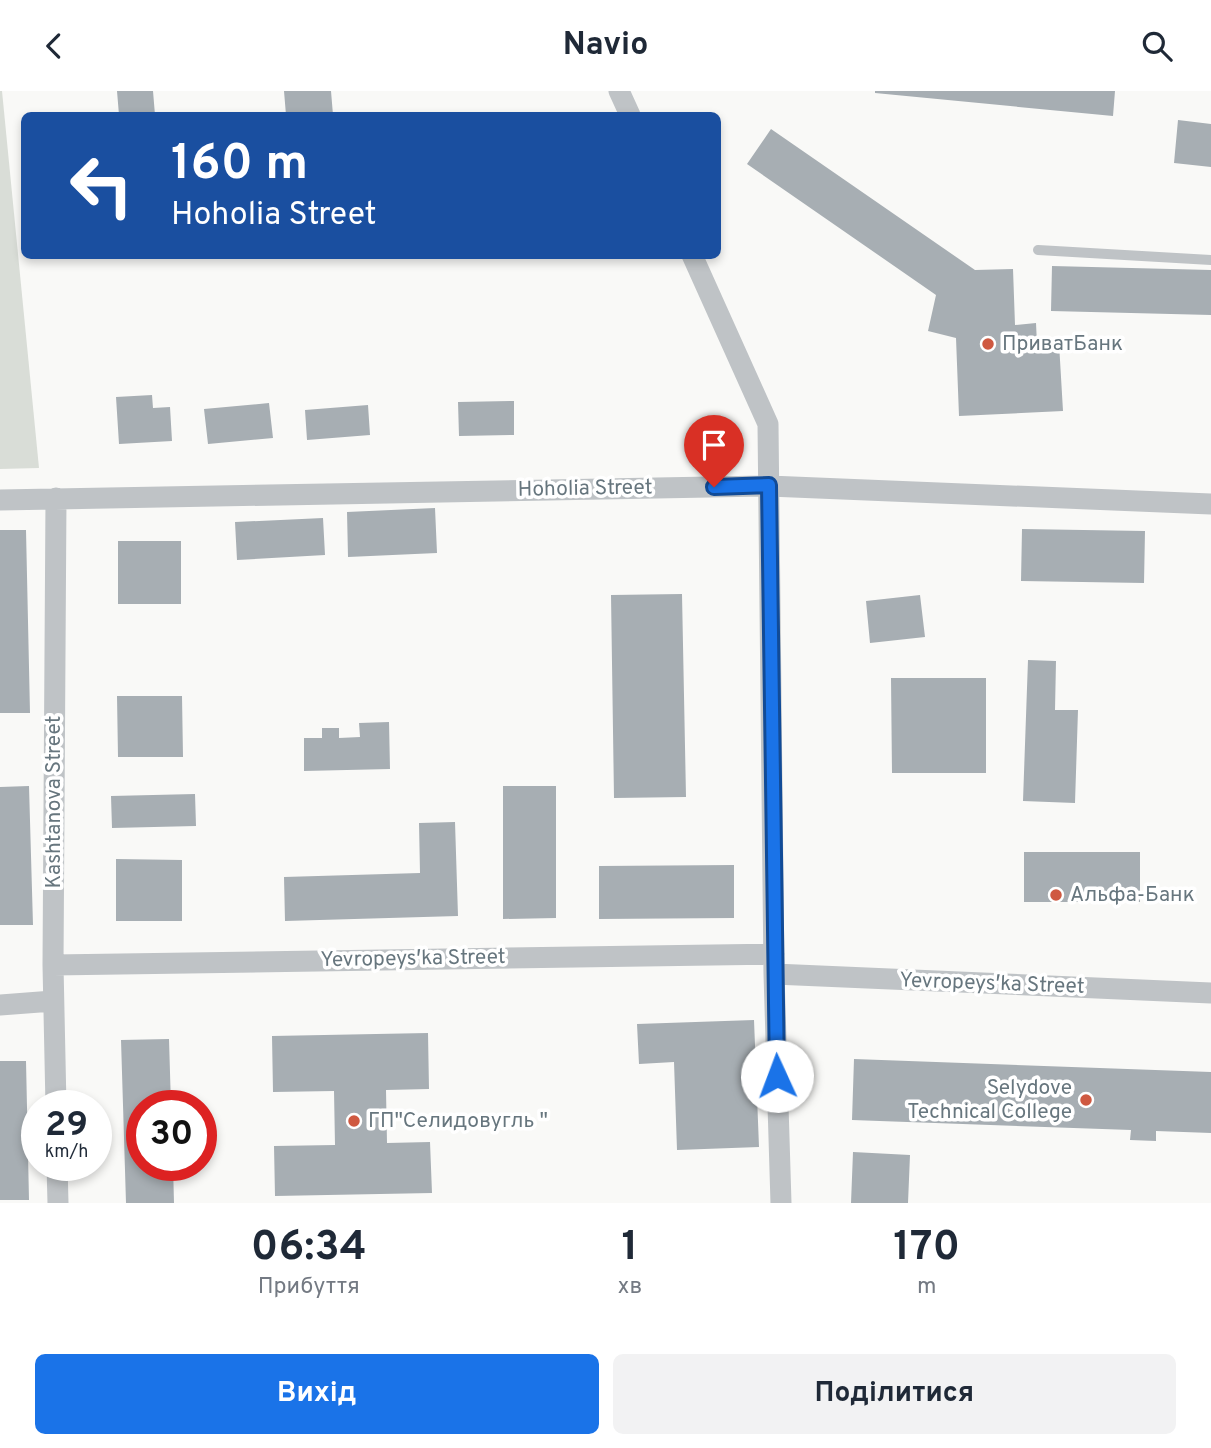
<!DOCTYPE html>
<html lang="uk">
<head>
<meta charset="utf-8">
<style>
	:root { --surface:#fff; --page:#f2f2f3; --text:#1f2937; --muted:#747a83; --accent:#1a73e8 }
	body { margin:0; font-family:Overpass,sans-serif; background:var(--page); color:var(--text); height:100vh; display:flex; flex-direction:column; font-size:26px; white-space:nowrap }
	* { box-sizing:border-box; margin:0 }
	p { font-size:23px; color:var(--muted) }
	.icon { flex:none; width:38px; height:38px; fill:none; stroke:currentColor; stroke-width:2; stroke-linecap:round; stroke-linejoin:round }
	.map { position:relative; height:1112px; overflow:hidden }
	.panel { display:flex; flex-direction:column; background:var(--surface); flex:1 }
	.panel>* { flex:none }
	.banner { position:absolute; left:21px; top:21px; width:700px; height:147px; border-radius:10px; box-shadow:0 4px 10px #0003; background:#1a4fa0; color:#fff; overflow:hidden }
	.speed { position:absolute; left:21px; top:999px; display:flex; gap:14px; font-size:35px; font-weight:700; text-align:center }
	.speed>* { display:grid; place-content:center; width:91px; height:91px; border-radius:50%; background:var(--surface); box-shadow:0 4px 10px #0003; line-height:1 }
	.speed small { font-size:18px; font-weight:400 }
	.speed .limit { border:10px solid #d22; background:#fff; color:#111 }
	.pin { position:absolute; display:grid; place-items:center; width:60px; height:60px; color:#fff; margin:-72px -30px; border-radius:50% 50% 50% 0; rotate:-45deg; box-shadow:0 0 7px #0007 }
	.pin .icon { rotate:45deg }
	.me { position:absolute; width:77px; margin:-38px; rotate:358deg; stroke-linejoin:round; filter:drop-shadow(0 0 5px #0008) }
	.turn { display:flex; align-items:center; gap:24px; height:147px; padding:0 35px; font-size:32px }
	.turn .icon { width:91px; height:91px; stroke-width:2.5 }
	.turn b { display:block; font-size:49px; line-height:60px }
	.eta { display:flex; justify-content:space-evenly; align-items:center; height:119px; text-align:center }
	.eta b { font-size:42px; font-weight:700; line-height:49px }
	.cta { display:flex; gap:14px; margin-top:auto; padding:14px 35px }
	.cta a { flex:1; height:80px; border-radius:10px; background:var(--accent); color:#fff; font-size:28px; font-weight:700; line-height:80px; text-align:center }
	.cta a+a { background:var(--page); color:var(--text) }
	header { display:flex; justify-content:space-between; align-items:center; height:91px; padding:0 35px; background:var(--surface); font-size:32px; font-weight:700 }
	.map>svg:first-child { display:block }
</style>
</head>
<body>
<header><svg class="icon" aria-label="back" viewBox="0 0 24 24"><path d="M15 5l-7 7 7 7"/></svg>Navio<svg class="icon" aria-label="search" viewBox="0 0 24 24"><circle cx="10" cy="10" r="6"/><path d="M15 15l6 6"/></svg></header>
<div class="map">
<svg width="1211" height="1112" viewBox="0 0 1211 1112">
	<rect width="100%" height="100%" fill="#f9f9f7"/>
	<path fill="#d9ddd7" d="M 0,0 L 2,0 L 39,377 L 0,378 Z"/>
	<path fill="#a7aeb3" d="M 117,0 L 153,0 L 155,24 L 119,24 Z
		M 284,0 L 331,0 L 333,24 L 286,24 Z
		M 875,0 L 1115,0 L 1113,25 L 875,2 Z
		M 1178,29 L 1211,33 L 1211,76 L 1174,72 Z
		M 771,38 L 975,179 L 1013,178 L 1015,234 L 1036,232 L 1037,253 L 1059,252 L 1063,320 L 959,325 L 956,247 L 928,240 L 936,204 L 747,73 Z
		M 1052,175 L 1211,179 L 1211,224 L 1051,220 Z
		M 152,304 L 153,317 L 170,316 L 172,350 L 119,353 L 116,306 Z
		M 514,310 L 514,344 L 459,345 L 458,311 Z
		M 269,312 L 273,347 L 208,353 L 204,318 Z
		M 368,314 L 370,344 L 307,349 L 305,319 Z
		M 435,417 L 437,462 L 348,466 L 347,421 Z
		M 323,427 L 325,464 L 237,469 L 235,431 Z
		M 1022,438 L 1145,440 L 1144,492 L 1021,490 Z
		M 0,439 L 26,439 L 30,622 L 0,622 Z
		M 118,450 L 181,450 L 181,513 L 118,513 Z
		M 682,503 L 686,706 L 614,707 L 611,504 Z
		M 920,504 L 925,546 L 870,552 L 866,510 Z
		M 1028,569 L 1056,570 L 1055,619 L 1078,619 L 1075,712 L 1023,710 Z
		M 891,587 L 986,587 L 986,682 L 892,682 Z
		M 117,605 L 182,605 L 183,666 L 118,666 Z
		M 389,631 L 390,678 L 304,680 L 304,647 L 322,647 L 322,637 L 339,637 L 339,647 L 360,646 L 359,632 Z
		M 29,695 L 33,834 L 0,834 L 0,696 Z
		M 503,695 L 556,695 L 556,827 L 503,828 Z
		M 195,703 L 196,735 L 112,737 L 111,705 Z
		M 455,731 L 458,825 L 285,830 L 284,786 L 420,782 L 419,732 Z
		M 1024,761 L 1140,761 L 1140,811 L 1024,811 Z
		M 116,768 L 182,769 L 182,830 L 116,830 Z
		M 734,774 L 734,827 L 599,828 L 599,775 Z
		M 754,929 L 759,1056 L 677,1059 L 674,971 L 639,973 L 637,933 Z
		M 428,942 L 429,998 L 386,999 L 387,1052 L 430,1051 L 432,1102 L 275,1105 L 274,1055 L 335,1054 L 334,1000 L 273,1001 L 272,945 Z
		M 169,948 L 171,1015 L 142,1015 L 142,1074 L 173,1074 L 174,1112 L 126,1112 L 121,949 Z
		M 854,968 L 1211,981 L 1211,1042 L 1156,1040 L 1156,1050 L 1130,1049 L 1131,1039 L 852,1029 Z
		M 0,970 L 26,970 L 29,1109 L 0,1109 Z
		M 853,1061 L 910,1064 L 908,1112 L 851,1112 Z"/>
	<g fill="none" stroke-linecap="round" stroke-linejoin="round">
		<path stroke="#bfc3c6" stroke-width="10" d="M 1038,159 L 1211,169"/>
		<path stroke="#bfc3c6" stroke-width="21" d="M 619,0 L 630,24
			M 692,164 L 768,333 L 774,883 L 781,1112
			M 0,409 L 769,395 L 1211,413
			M 53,874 L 774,863
			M 774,883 L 1211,902
			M 0,914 L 53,910
			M 56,1015 L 53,874 L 56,407
			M 57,1074 L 58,1112"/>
	</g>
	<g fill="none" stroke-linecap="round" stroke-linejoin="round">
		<defs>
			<path id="route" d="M 714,396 L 769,394 L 777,985"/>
		</defs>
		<use href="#route" stroke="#114b97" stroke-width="18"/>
		<use href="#route" stroke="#1a73e8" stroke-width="12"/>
	</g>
	<g fill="#cf5941" stroke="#fff" stroke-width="2.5">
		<circle cx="988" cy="253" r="7"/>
		<circle cx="1056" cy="804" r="7"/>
		<circle cx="1086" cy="1009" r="7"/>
		<circle cx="354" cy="1030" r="7"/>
	</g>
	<g text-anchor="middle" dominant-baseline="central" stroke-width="7" stroke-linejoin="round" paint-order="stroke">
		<g font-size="21" fill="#67767e" stroke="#fff" text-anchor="start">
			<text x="1002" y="253">ПриватБанк</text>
			<text x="1070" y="804">Альфа-Банк</text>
			<text x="1072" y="997" text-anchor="end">Selydove<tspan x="1072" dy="24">Technical College</tspan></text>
			<text x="368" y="1030">ГП"Селидовугль "</text>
		</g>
		<g font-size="21" fill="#67767e" stroke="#fff">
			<text transform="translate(585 398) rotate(-1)">Hoholia Street</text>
			<text transform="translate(54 711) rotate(-90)">Kashtanova Street</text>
			<text transform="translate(413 868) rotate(-1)">Yevropeysʹka Street</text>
			<text transform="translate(992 893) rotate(2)">Yevropeysʹka Street</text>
		</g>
	</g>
</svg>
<div class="speed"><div>29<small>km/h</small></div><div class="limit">30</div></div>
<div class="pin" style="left:714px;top:396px;background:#d93025"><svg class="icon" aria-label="arrive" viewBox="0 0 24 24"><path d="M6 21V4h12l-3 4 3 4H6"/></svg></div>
<svg class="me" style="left:777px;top:985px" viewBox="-20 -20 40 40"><circle r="19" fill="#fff"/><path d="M0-13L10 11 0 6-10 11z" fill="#1a73e8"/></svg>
<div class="banner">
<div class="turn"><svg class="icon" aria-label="left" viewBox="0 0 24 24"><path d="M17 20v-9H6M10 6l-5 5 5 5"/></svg><div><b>160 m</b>Hoholia Street</div></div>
</div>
</div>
<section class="panel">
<div class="eta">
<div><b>06:34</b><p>Прибуття</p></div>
<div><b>1</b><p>хв</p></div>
<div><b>170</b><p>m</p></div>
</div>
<div class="cta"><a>Вихід</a><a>Поділитися</a></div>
</section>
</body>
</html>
